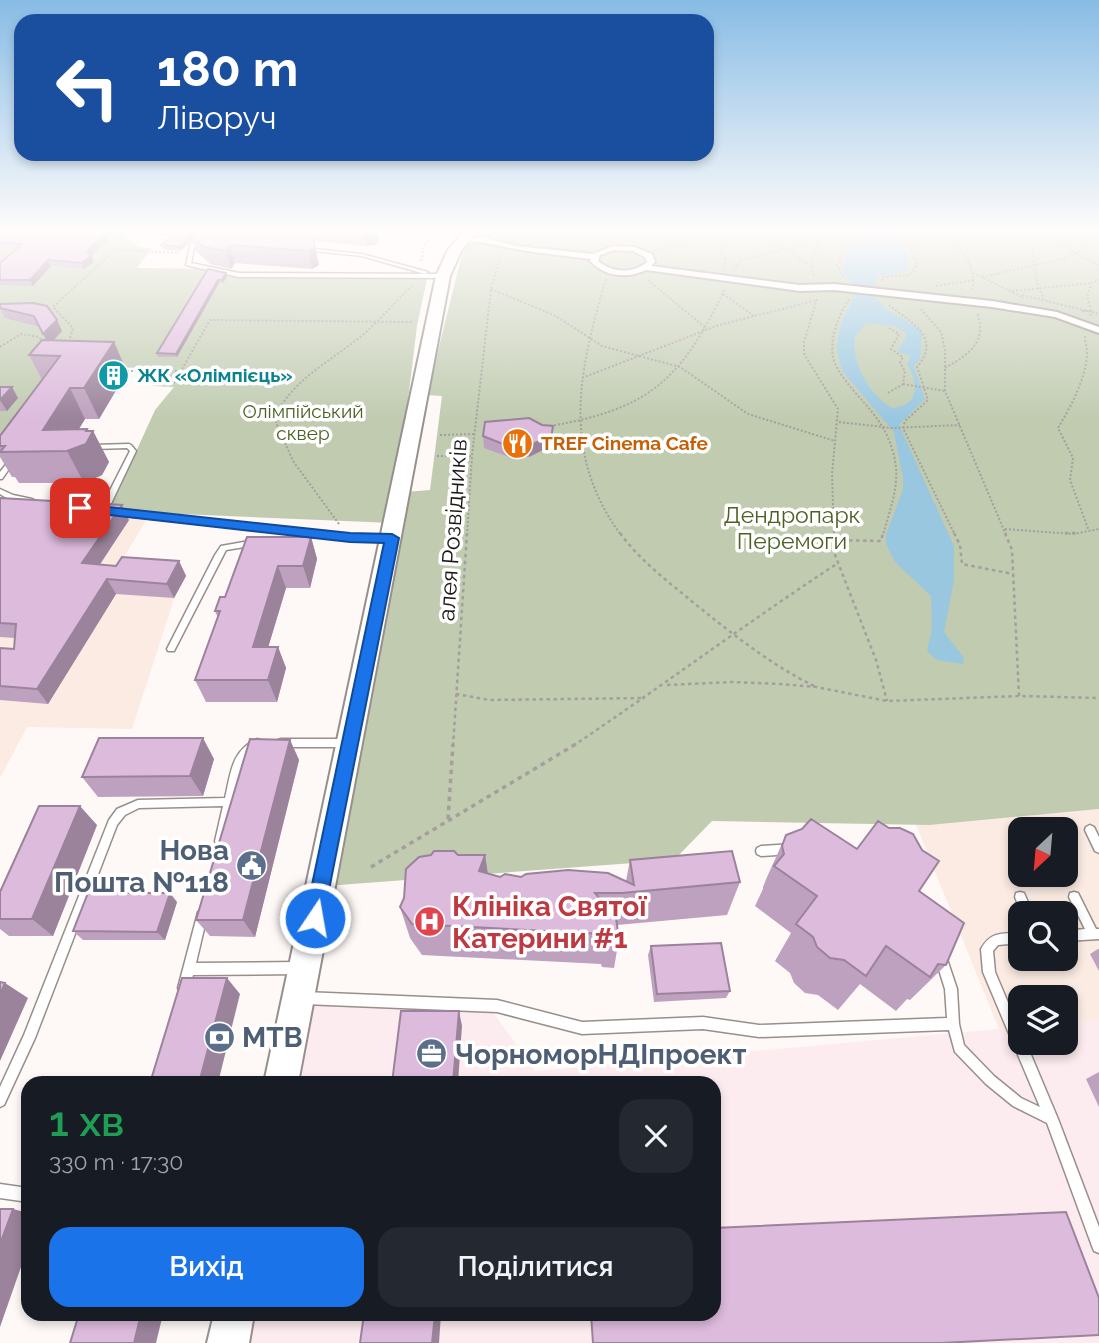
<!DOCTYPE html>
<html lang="uk">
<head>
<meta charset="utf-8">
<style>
	:root { --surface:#171b24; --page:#242831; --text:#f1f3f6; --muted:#9ea1a6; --accent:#1a73e8 }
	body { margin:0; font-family:Raleway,sans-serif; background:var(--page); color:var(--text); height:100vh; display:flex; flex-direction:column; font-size:26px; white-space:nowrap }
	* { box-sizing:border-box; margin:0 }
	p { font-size:23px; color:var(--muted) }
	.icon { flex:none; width:38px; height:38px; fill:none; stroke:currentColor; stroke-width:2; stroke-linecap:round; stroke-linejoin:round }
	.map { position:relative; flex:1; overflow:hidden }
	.side { position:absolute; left:21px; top:1076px; width:700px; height:245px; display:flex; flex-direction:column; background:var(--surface); border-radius:21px; box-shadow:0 4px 10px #0003 }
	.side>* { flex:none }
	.banner { position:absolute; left:14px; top:14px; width:700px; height:147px; border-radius:21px; box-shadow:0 4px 10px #0003; background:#1a4fa0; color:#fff; overflow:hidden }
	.needle { width:46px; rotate:206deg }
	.buttons { position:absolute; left:1008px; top:817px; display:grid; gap:14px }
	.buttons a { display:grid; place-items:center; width:70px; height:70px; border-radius:14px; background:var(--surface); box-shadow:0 4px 10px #0003; font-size:35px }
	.pin { position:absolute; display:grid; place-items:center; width:60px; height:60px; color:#fff; margin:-30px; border-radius:14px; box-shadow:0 4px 10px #0006 }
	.me { position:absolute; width:77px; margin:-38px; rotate:12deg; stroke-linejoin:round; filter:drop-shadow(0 0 5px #0008) }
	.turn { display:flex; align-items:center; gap:24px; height:147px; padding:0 28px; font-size:32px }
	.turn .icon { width:91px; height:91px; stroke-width:2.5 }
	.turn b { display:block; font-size:49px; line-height:60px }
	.round { display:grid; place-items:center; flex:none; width:74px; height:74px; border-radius:21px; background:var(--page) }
	.headline { display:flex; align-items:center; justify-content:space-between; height:119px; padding:0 28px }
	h1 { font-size:42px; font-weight:600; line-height:52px; color:#1e9e55 }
	.primary-button { display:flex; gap:14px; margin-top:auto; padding:14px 28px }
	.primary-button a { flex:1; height:80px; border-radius:21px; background:var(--accent); color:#fff; font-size:28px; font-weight:600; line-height:80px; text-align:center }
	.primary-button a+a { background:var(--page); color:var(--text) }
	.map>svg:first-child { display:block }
</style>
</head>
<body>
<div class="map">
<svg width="1099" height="1343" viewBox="0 0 1099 1343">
	<rect width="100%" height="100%" fill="#fef9f6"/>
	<path fill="#fcebef" d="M 301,1005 L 493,1012 L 535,1071 L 1020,1027 L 1020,1043 L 1066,1043 L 1066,1023 L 1099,1020 L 1099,1343 L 232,1343 L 238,1314 L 714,1314 L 714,1083 L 285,1083 Z"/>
	<path fill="#fbebe2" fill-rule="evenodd" d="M 0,506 L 150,514 L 115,572 L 186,576 L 174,599 L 132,729 L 27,727 L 0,778 Z
		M 1099,809 L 1099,1020 L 1066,1023 L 1066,998 L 1020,998 L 1020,1027 L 999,1029 L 916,825 ZM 1020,830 L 1066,830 L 1066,875 L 1020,875 ZM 1020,914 L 1066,914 L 1066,959 L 1020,959 Z"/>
	<path fill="#c0cbb0" d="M 0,232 L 130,232 L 125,238 L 139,247 L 152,248 L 137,268 L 222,269 L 225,274 L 427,279 L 417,326 L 393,523 L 109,511 L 155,410 L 174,387 L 153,386 L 161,374 L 152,373 L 154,368 L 88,367 L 0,438 Z
		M 477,232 L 1099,232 L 1099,809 L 929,825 L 712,821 L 674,860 L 325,886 L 405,492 L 430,490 L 442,396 L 427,395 L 466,238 Z"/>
	<path fill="#99c7e0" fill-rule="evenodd" d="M 853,232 L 893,232 L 905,247 L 909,259 L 904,272 L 878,276 L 872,294 L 886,309 L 915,326 L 922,333 L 920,360 L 914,366 L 925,399 L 899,425 L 954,546 L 954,580 L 944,632 L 964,658 L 963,664 L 937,660 L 927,651 L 932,629 L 931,596 L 895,562 L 886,544 L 886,535 L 903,489 L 903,478 L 894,432 L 844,373 C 829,343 842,317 858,292 L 858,288 L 848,280 L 842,270 ZM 866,323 L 896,326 L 907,334 L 898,352 L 911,356 L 907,364 C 918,382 921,405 893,408 C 871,398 850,360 855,337 Z"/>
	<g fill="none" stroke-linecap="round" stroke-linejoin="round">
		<defs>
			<path id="service" d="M 153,232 L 168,232 L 204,237 L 204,239 L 194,247 L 191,263 L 239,273 L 443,274 L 446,276 L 443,278 L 239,277 L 186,265 L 190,246 L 198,239 Z
				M 305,248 L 362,254 L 428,272 L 425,274 L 362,256 L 303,250 L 303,248 Z
				M 129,444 L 131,445 L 136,451 L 107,512 L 103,514 L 100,514 L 99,512 L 130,451 L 127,448 L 93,449 L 90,447 L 93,445 Z
				M 13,457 L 16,459 L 2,479 L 0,479 L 0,472 L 11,458 Z
				M 0,489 L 13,495 L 32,499 L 36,501 L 32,503 L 8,499 L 0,494 Z
				M 112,511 L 350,535 L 390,536 L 394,538 L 390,540 L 350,539 L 115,515 L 112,515 Z
				M 255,540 L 259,543 L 258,545 L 226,550 L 174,651 L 168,651 L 167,649 L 215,555 L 221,546 Z
				M 257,739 L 260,740 L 262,743 L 260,746 L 250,752 L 243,760 L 224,844 L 220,846 L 216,844 L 215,841 L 223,806 L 139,808 L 125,815 L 117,825 L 35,1038 L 4,1105 L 0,1107 L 0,1087 L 24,1035 L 109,820 L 117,809 L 138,800 L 225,798 C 231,773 231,751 257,739 Z
				M 281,739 L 348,739 L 351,740 L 353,743 L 351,746 L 348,747 L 281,747 L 278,746 L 276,743 L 278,740 Z
				M 1090,825 L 1094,827 L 1099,837 L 1099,853 L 1095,851 L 1085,830 L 1086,827 Z
				M 792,844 L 796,846 L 797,849 L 796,852 L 792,854 L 761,856 L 757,854 L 756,851 L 757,848 L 761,846 Z
				M 1020,892 L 1024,893 L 1033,914 L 1022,914 L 1015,897 L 1016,893 Z
				M 1074,892 L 1078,893 L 1096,929 L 1099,929 L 1099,939 L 1066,941 L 1066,931 L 1085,929 L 1069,897 L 1070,893 Z
				M 202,911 L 206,912 L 207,916 L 196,963 L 300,962 L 304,964 L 306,968 L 304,972 L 300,974 L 193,975 L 188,992 L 184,994 L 180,992 L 178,988 L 197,916 L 198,912 Z
				M 1020,933 L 1020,943 L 998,945 L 993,951 L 995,972 L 1020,1031 L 1020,1043 L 1026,1043 L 1058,1119 L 1099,1227 L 1099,1253 L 1094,1251 L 1092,1246 L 1047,1123 L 1013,1106 L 986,1084 L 955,1052 L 949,1030 L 759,1037 L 703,1029 L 582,1034 L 497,1012 L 304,1004 L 300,1002 L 298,998 L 300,994 L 304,992 L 497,1000 L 582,1022 L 703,1017 L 759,1025 L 947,1018 L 945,989 L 935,957 L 937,953 L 941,951 L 945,953 L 957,989 L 959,1024 L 964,1045 L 994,1076 L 1021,1098 L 1040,1107 L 983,972 L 981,949 C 991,931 1002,934 1020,933 Z
				M 0,1184 L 28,1188 L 28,1202 L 0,1198 Z"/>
			<path id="pedestrian" d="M 482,237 L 516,246 L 593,254 L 613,246 L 634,247 L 652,254 L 655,262 L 651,266 L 800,285 L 834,284 L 992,301 L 1057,312 L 1099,327 L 1099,333 L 1055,317 L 992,307 L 834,290 L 800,291 L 646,270 C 627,279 605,277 590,261 L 591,259 C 555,255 521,251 486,243 C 479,241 472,243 465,240 ZM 614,250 L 633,251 L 645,257 L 647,262 C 633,274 612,273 598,261 L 600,255 Z"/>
			<path id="secondary" d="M 463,232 L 477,232 L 461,251 L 450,276 L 298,1083 L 264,1083 L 436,276 L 448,250 Z
				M 214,1314 L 254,1314 L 249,1343 L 207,1343 Z"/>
		</defs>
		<use href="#service" stroke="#978f8b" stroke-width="3"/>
		<use href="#pedestrian" stroke="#978f8b" stroke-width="4"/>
		<use href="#secondary" stroke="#978f8b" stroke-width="4"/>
		<path stroke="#a49f9d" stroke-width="2" stroke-dasharray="2 2" stroke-linecap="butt" d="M 739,232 L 761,236 L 760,232
			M 803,232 L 817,244
			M 907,232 L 918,254 L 917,268
			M 947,232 C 960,250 978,265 972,289
			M 1030,232 L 1038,287 L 1044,299
			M 1047,232 L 1076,254 L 1099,265
			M 761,236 L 809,264
			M 764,236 L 792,232
			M 517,237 L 526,232
			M 659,250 L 727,232
			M 421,261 L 424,246 L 433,232
			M 725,268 L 726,260 L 721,251 L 730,232
			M 734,270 L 741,260 L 801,246 L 808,235
			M 973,273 L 1024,298
			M 814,276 L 811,265 L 822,232
			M 843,277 L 837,265 L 847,245 L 849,232
			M 982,277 L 1066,258 L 1084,249 L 1099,233
			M 606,279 C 579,370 560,452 621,535
			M 648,280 L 707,329
			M 882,281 L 883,277 L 910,275 L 917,265 L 912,251 L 897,232
			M 936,286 L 974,280
			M 491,289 L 556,316 L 602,346 L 680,367 L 748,414 L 835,441
			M 1012,291 L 1092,283
			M 723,294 L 754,316
			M 1022,295 L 1099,314
			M 817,299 L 804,342 L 804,354 L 838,409 L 832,474 L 834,535
			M 849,299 C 838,316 826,345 836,366 C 855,400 884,413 894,456 C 901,483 890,509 883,535
			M 889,305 C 909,322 943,336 917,367 L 928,400 L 905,421 L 903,428 L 955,535
			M 921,309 L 941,332 L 945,350 L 945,391 L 1006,535
			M 1082,311 L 1091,311 L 1090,316
			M 1091,311 L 1087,296 L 1092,283 L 1099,280
			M 1085,336 C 1085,342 1087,347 1087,353 C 1086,379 1071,406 1058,428 L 1073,458 L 1070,480 L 1089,531
			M 69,342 L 73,328 L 53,307 L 115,250 L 180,253
			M 0,347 L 21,334 L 39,337 L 43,342
			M 945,368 C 968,355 988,342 977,313
			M 123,371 L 180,371
			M 582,378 L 719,325 L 817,300
			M 174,383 L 210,320 L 412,322
			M 903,384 L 945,391
			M 888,393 L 903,384 L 905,371 L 900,363 L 903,357 L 891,349 L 899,334 L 889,328
			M 839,422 L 892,428 L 960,425
			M 550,426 C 651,409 681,379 725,289
			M 440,435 L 474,434
			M 437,456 L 472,456
			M 339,524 L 293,461 L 274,418 C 294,377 332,361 365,333 C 382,318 396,301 412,286
			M 1005,529 L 1073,534 L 1099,529
			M 467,535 L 472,456 L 491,289 L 501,253"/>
		<path stroke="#a49f9d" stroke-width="2.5" stroke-dasharray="3.5 3.5" stroke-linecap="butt" d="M 620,533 C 640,561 669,582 695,604 C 734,635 771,665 816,687
			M 834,533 L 835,555 L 876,660 L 887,701
			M 954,533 L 960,545 L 962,564 L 1013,574
			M 1005,533 L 1012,550 L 1019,696
			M 1065,533 L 1076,533
			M 835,540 L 881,541 L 883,533
			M 667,685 L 732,682 L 780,684 L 816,687 L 887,701 L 1019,696 L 1099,698
			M 456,694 L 490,700 L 645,698
			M 453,746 L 467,533
			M 573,746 C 662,686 748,622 838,563"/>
		<path stroke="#a49f9d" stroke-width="3.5" stroke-dasharray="4.5 4.5" stroke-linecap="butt" d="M 448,819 L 453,744
			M 371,867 L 576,744"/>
		<use href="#service" fill="#fff" fill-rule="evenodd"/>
		<use href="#pedestrian" fill="#fff" fill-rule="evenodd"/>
		<use href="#secondary" fill="#fff" fill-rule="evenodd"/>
	</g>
	<path fill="#bea1be" d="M 0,232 L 115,232 L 91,256 L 94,262 L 84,269 L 51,266 L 33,286 L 0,285 L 0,263 L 16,248 L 0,247 Z
		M 189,232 L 380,232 L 378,244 L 366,246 L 314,241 L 319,265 L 312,269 L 235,263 L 231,269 L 210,264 L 196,251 L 190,234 L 191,233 Z
		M 191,237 L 192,241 L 180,251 L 162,249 L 161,245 Z
		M 208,269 L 226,273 L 227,277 L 223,283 L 219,283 L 177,357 L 158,357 L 157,353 Z
		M 33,303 L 62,331 L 53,341 L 114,342 L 127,372 L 99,419 L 85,419 L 79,429 L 87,429 L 88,431 L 93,431 L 109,462 L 102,475 L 84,483 L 19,483 L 15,477 L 12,477 L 0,457 L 0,436 L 42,380 L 29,355 L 46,340 L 40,327 L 5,318 L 0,309 L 0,304 Z
		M 0,386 L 18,398 L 7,411 L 0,411 Z
		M 542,425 L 553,426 L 551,450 L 543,450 L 529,457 L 509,457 L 484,448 L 483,436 Z
		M 0,498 L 129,520 L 100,564 L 116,566 L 179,561 L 186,576 L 174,598 L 116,594 L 48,704 L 0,700 L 0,648 L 14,649 L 15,638 L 0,637 Z
		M 311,537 L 317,559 L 310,588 L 286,588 L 268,647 L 278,647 L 286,668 L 277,702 L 206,702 L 195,680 L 218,618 L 215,611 L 225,597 Z
		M 290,740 L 299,760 L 255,937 L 210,936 L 196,920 Z
		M 214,759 L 203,796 L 98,797 L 82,777 Z
		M 97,825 L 53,936 L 9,936 L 0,929 L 0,892 Z
		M 786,835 L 919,891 L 946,965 L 910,1000 L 907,999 L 896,1011 L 860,984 L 838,1010 L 818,995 L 805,993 L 794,983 L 790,973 L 775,961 L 791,933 L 755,906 L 763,889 L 763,887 L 767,877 Z
		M 458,855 L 485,855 L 488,874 L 500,877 L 626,881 L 630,860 L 740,882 L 727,915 L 617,925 L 619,939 L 614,968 L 602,967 L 601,964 L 422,955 L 410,938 L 400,907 Z
		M 177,902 L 165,940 L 83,940 L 73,931 Z
		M 651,946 L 730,991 L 726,998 L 654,1002 L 648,955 Z
		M 1098,949 L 1099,949 L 1099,971 L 1090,954 Z
		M 1099,1072 L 1099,1107 L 1086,1079 Z"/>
	<path fill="#9b839b" d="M 107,232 L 115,232 L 90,257 L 87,251 Z
		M 364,232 L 380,232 L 378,244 L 366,246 Z
		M 191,237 L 192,241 L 180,251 L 179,247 Z
		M 230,245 L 235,263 L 231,269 L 226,251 Z
		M 315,248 L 319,265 L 312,269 L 308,251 Z
		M 91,256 L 94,262 L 84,269 L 82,263 Z
		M 48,260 L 51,266 L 33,286 L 30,280 Z
		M 226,273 L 227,277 L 223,283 L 222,280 Z
		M 218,280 L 219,283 L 177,357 L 176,354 Z
		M 57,320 L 62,331 L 49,345 L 43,334 Z
		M 114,342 L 127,372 L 99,419 L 84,388 Z
		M 12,387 L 18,398 L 7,411 L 0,400 Z
		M 70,388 L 85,419 L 65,451 L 43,430 Z
		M 87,429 L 91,436 L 93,431 L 109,462 L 102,475 L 84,483 L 67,451 Z
		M 543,439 L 543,450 L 529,457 L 529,446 Z
		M 122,505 L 129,520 L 91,578 L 82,563 Z
		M 311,537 L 317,559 L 310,588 L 303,566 Z
		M 179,561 L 186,576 L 174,598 L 167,584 Z
		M 278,566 L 286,588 L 262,668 L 253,647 Z
		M 107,579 L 116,594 L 48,704 L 37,689 Z
		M 278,647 L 286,668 L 277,702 L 268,680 Z
		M 203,738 L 214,759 L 203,796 L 190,776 Z
		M 290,740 L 299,760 L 255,937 L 243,920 Z
		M 80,806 L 97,825 L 53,936 L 32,919 Z
		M 485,855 L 490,889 L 479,871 Z
		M 170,893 L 177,902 L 165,940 L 157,932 Z
		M 227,978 L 240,994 L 218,1083 L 199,1083 Z
		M 5,983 L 28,998 L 0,1061 L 0,994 Z
		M 459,1011 L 462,1026 L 458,1083 L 453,1083 Z
		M 13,1209 L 28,1213 L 28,1247 L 0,1327 L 0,1244 Z
		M 141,1314 L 163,1314 L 156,1343 L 134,1343 Z
		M 435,1314 L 441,1314 L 439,1343 L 432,1343 Z"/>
	<path fill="#dbd" stroke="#9b839b" stroke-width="2" d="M 0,232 L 107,232 L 87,251 L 91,256 L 82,263 L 48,260 L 30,280 L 0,280 L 0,263 L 22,244 L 0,242 Z
		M 192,232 L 270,232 L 313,236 L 315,248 L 308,251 L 230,245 L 226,251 L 204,247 L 190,234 Z
		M 174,235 L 191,237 L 179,247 L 161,245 Z
		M 208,269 L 226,273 L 222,280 L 218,280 L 176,354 L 157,353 Z
		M 33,303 L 47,306 L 57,320 L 43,334 L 34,316 L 0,308 L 0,304 Z
		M 42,340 L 114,342 L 84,388 L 70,388 L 43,430 L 87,429 L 86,431 L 93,431 L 86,444 L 67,451 L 0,452 L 5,446 L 0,446 L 0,436 L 60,356 L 29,355 Z
		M 0,387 L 12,387 L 0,400 Z
		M 529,418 L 542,425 L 553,426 L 551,439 L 543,439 L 529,446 L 508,446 L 483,436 L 485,422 Z
		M 0,498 L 122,505 L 82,563 L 116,566 L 122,557 L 179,561 L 167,584 L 107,579 L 37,689 L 0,686 L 0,648 L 14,649 L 16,624 L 0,623 Z
		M 247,537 L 311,537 L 303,566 L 278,566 L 253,647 L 278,647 L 268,680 L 195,680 L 220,611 L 215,611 L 220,597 L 225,597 Z
		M 99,738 L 203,738 L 190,776 L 82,777 Z
		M 250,739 L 290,740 L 243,920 L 196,920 Z
		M 39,806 L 80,806 L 32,919 L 0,919 L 0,892 Z
		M 811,819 L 857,849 L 878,821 L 889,828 L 900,828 L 913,834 L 922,850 L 939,861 L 919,891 L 964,923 L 946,965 L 938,964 L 930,977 L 886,946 L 866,976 L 844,960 L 830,958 L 817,947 L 813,937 L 796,924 L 817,896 L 774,866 L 784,854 L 782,846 L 786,835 L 802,829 Z
		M 434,851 L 454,851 L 458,855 L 485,855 L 479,871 L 500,877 L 505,874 L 521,877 L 526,874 L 568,870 L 608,873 L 634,885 L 630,860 L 732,851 L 740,882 L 622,893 L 595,893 L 616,918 L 619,939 L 606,937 L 605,934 L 412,924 L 400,907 L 404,898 L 406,869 L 419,857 L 431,855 Z
		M 88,893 L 170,893 L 157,932 L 73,931 Z
		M 721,943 L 730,991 L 657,994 L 651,946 Z
		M 182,978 L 227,978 L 199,1083 L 150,1083 Z
		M 0,982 L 5,983 L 0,994 Z
		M 401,1011 L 459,1011 L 453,1083 L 392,1083 Z
		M 0,1209 L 13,1209 L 0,1244 Z
		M 1066,1212 L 1099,1298 L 1099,1335 L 941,1343 L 593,1343 L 591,1314 L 714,1314 L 714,1228 Z
		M 79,1314 L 141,1314 L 134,1343 L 70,1343 Z
		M 364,1314 L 435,1314 L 432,1343 L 360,1343 Z"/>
	<linearGradient id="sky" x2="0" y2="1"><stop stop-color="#88bce5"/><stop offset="0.55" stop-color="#fffcfb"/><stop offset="1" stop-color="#fffcfb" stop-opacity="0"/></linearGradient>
	<rect width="1099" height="420" fill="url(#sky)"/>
	<path fill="#1a73e8" stroke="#114b97" stroke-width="2" d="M 80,504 L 350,533 L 392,534 L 399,538 L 322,925 L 315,928 L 308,925 L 305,918 L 384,543 L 350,542 L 75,511 L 75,505 Z"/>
	<defs>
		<symbol id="building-disc" viewBox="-11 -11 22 22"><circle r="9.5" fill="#0f9aa8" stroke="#fff"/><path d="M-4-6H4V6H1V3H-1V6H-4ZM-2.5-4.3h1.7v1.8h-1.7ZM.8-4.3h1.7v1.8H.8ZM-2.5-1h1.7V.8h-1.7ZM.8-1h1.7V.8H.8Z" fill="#fff"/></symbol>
		<symbol id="restaurant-disc" viewBox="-11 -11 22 22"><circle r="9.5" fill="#e8710a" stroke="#fff"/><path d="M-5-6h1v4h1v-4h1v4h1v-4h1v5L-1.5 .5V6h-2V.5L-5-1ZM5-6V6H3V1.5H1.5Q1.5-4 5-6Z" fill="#fff"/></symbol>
		<symbol id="civic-disc" viewBox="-11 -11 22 22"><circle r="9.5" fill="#5c6f8a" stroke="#fff"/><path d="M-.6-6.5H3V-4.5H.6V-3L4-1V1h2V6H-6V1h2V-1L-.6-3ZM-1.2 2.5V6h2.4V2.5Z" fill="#fff"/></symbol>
		<symbol id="hospital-disc" viewBox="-11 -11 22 22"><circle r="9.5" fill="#e0444e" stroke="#fff"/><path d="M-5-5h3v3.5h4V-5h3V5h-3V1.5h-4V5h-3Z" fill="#fff"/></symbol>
		<symbol id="bank-disc" viewBox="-11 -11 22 22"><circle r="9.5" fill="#5c6f8a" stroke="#fff"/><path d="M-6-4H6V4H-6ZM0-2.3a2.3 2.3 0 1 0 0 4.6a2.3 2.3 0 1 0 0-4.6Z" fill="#fff"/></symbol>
		<symbol id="office-disc" viewBox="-11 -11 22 22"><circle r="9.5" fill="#5c6f8a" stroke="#fff"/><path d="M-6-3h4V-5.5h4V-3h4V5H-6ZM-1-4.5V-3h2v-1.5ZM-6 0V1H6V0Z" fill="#fff"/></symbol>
	</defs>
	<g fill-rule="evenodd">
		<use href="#building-disc" x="96" y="358" width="35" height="35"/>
		<use href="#restaurant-disc" x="500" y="426" width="35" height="35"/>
		<use href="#civic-disc" x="234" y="848" width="35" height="35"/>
		<use href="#hospital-disc" x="412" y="904" width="35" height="35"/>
		<use href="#bank-disc" x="202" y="1020" width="35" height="35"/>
		<use href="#office-disc" x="414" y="1036" width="35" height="35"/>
	</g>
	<g text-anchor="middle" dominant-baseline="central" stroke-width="7" stroke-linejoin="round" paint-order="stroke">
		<g font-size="19" font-weight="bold" fill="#0d838f" stroke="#fff" text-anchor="start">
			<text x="137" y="375">ЖК «Олімпієць»</text>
		</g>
		<g font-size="19" fill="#4d6023" stroke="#fff">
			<text x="303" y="411">Олімпійський<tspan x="303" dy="22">сквер</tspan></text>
		</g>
		<g font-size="19" font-weight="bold" fill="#c56008" stroke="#fff" text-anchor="start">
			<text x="541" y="443">TREF Cinema Cafe</text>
		</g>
		<g font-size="23" fill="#4d6023" stroke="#fff">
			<text x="792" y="514">Дендропарк<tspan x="792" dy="26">Перемоги</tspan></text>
		</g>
		<g font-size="23" fill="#1a1715" stroke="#fff">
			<text transform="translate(452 530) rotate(-86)">алея Розвідників</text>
		</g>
		<g font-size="28" font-weight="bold" fill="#4e5e75" stroke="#fff" text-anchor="start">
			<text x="229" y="850" text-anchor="end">Нова<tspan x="229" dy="32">Пошта №118</tspan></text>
			<text x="242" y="1037">МТВ</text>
			<text x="455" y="1054">ЧорноморНДІпроект</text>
		</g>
		<g font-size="28" font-weight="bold" fill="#be3a42" stroke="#fff" text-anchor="start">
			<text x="452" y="906">Клініка Святої<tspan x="452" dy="32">Катерини #1</tspan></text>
		</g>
	</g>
</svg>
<div class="buttons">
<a><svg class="needle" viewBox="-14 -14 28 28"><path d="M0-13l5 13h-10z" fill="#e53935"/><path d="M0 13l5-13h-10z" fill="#9ea1a6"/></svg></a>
<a><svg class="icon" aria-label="search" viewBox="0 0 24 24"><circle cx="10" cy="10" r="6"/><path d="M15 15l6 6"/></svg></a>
<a><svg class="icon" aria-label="layers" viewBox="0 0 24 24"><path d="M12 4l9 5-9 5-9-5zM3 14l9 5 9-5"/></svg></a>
</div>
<div class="pin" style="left:80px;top:508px;background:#d93025"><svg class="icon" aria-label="arrive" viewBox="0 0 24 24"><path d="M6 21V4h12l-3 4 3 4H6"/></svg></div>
<svg class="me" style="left:315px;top:918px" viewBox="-20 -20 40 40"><circle r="17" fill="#1a73e8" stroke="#fff" stroke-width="3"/><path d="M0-11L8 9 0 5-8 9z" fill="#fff"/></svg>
<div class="banner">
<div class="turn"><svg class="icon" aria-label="left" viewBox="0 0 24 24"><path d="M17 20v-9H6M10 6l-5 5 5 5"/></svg><div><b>180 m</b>Ліворуч</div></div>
</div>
<section class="side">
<div class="headline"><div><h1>1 хв</h1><p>330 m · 17:30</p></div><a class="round"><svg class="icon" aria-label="close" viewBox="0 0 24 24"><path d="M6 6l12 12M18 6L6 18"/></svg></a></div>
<div class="primary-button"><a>Вихід</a><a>Поділитися</a></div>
</section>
</div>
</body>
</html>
